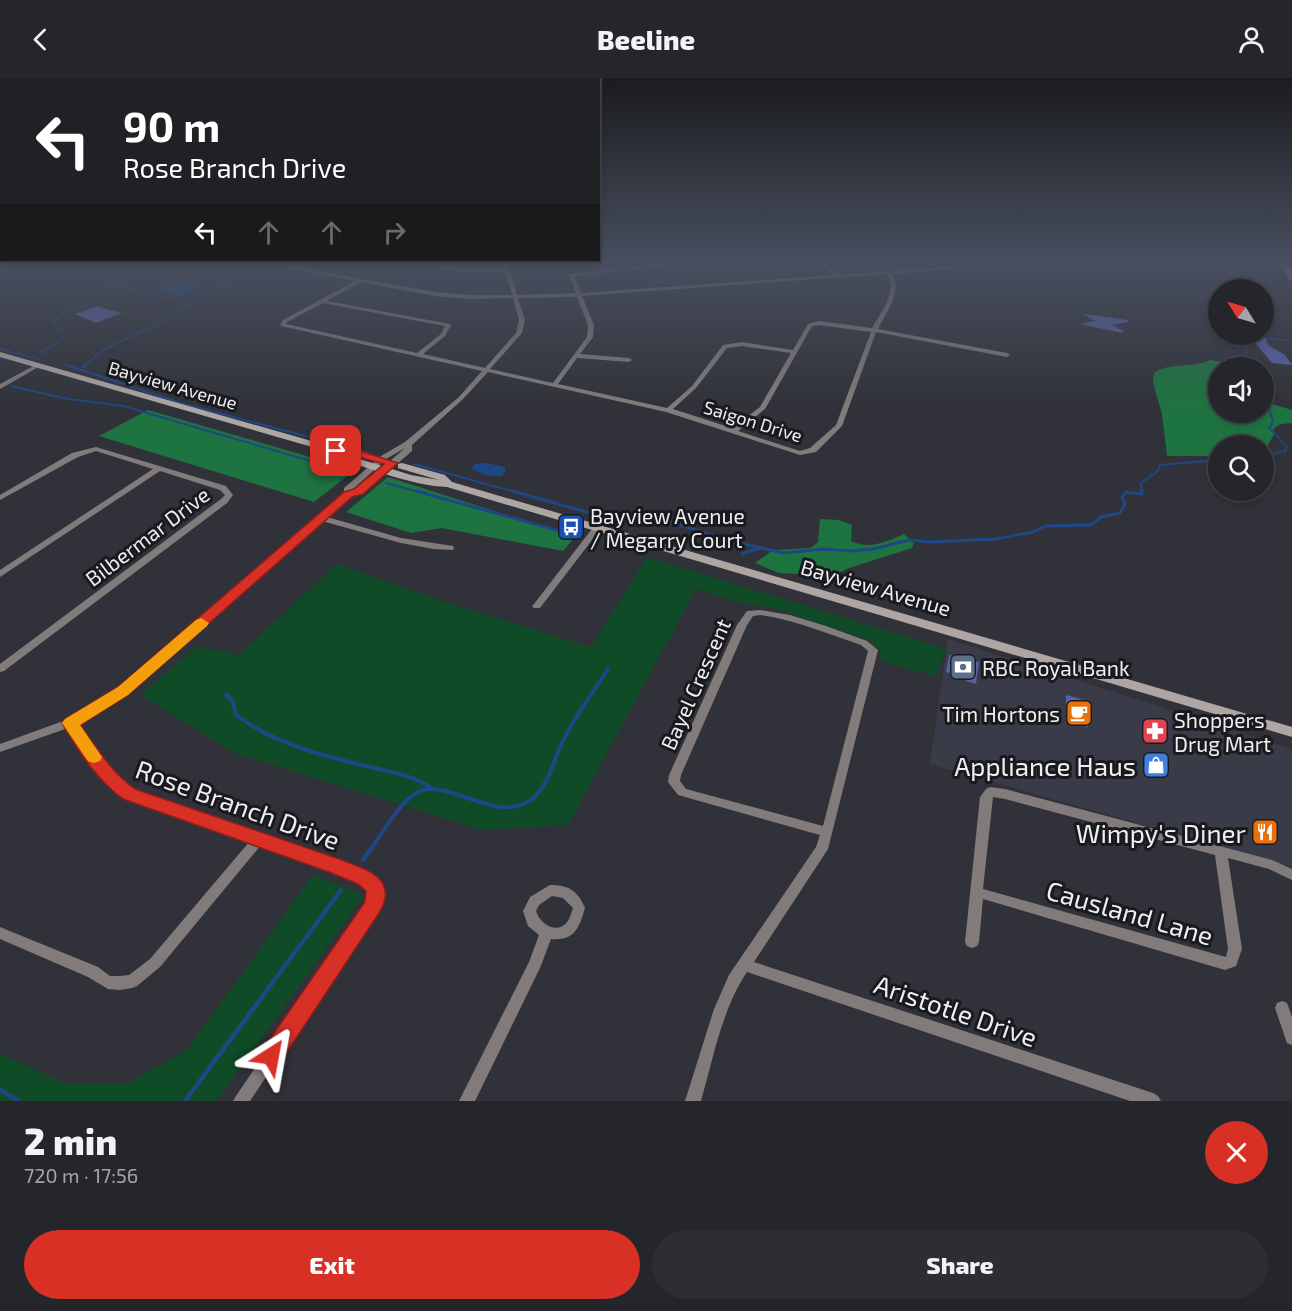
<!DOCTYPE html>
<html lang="en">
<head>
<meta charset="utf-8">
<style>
	:root { --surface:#25262b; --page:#2d2e33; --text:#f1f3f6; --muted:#a3a5a9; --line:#424347; --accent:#d93025 }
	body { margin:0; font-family:"Exo 2",sans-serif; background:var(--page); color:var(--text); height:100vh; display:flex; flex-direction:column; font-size:22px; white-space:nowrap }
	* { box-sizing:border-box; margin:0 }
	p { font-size:20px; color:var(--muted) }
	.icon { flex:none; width:33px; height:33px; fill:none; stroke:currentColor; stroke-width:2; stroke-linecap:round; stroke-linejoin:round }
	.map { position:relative; height:1023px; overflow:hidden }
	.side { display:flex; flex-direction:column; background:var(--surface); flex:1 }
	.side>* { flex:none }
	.guide { position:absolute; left:0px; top:0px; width:600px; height:183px; box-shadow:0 3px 9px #0003,0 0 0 2px var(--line); background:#202124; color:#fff; overflow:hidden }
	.needle { width:39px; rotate:307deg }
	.controls { position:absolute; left:1208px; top:201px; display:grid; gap:12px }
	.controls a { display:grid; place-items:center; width:66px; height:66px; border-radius:50%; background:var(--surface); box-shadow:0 3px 9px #0003,0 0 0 2px var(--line); font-size:30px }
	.pin { position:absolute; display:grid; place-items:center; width:51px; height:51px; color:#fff; margin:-26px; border-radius:12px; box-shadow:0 3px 9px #0006 }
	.me { position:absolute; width:66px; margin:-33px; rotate:34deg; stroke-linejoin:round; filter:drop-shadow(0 0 4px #0008) }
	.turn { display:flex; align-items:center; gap:21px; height:126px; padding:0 24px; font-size:27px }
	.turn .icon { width:78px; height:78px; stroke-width:2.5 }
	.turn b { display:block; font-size:42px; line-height:51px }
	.lanes { display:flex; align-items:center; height:57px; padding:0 24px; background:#0003; justify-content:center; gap:30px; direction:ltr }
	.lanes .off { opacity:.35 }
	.round { display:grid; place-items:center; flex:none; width:63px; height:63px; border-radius:32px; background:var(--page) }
	.overview { display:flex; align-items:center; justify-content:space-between; height:102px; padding:0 24px }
	h1 { font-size:36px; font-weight:800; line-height:45px }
	.primary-button { display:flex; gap:12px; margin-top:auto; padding:12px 24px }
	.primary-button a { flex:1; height:69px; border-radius:36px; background:var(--accent); color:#fff; font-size:24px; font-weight:800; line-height:69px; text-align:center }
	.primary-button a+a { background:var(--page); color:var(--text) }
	header { display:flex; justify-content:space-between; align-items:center; height:78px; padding:0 24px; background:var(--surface); font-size:27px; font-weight:800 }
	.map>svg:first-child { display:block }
</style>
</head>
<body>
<header><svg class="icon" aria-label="back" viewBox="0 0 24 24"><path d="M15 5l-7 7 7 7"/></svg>Beeline<svg class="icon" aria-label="person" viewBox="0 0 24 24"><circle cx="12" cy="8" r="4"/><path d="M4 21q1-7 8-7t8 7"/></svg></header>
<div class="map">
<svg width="1292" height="1023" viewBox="0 0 1292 1023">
	<rect width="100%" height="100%" fill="#313239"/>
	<path fill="#393b48" d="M 948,561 L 1292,671 L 1292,789 L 930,686 Z"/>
	<path fill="#0f4b27" d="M 647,479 L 947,571 L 936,598 L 881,583 L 880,573 L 871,563 L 778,531 L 742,525 L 696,511 L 568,747 L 482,752 L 234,675 L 141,617 L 195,569 L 239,577 L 337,486 L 453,527 L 591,569 Z
		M 313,797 L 364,817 L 217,1023 L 0,1023 L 0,976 L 68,1006 L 127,1005 L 187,972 Z"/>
	<path fill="#1e7440" d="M 1210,282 L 1260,289 L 1218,290 L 1218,334 L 1263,334 L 1263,306 L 1269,325 L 1292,332 L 1292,345 L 1281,346 L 1274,350 L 1274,356 L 1263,377 L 1263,368 L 1218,368 L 1218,378 L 1167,378 L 1162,336 L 1153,305 L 1154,295 C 1172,283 1192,291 1210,282 Z
		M 148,332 L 355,392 L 314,424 L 99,358 Z
		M 388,399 L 575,459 L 563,473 L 442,450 L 411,455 L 346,434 Z
		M 820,441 L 839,442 L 852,447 L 851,463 C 869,472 886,464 904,456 L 914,465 L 912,470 L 846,491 L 833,498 L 779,495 L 755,485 L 773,472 L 811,470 L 818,464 Z"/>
	<path fill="#1e4786" d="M 181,202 L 189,202 L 198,207 L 194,212 L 180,218 L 173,217 L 169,213 L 152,213 Z
		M 486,385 L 505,389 L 505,394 L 502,398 L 489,398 L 471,391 L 475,386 Z"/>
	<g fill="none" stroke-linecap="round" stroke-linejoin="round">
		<path stroke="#1e4786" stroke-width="1.5" d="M 126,185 L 109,204 L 141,214
			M 151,216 L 180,222
			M 59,252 L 54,243 L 66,233 L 105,221
			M 0,271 L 39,281
			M 40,275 L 62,261
			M 85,288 L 101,273 L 171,238 L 189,225 L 266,185
			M 1257,288 L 1242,280 L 1247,274 L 1245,258 L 1292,263"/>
		<path stroke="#1e4786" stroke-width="2" d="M 1254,286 L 1262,290
			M 66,287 L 178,324 L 368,375
			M 83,289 L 86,286
			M 11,308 L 63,320 L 123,328 L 348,394
			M 1263,309 L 1270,313 L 1266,321 L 1273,343 L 1269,350 C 1277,355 1279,363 1287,368 L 1285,373 L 1263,378
			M 414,386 L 518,415
			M 386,405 L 422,415
			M 1125,415 L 1133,415
			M 1142,415 L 1141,405 L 1158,393 L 1160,387 L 1218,382"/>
		<path stroke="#1e4786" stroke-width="3" d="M 416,413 L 560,453
			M 512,413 L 608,440 L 616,440
			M 624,438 L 643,435 L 730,463 L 784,475 L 824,471 L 851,473 L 873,471 L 909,462 L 930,464 L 995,461 L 1033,454 L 1045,448 L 1091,447 L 1101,439 L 1120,435 L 1125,426 L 1122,419 L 1126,414 L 1142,416 L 1142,413
			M 742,476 L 760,470"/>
		<path stroke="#1e4786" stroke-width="4" d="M 226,616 L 232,622 L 236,637 C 275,666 323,678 370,689 C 391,694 413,697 431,710
			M 369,774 C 381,757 400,723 418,714 C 448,699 498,748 532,721 C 549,707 553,683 562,665 C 574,639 593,615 608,591"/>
		<path stroke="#1e4786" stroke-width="4.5" d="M 363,782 L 370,772
			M 0,1012 L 19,1023
			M 185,1023 L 341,812"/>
	</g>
	<path fill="#5760a9" d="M 96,228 L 109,232 L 122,235 L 96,245 L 75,236 Z
		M 1084,236 L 1128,242 L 1128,244 L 1112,247 L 1123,253 L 1123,255 L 1080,246 L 1095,243 Z
		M 1250,259 L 1266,260 L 1268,267 L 1285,277 L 1292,287 L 1272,285 Z
		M 949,577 L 979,584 L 976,606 L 966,603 L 967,599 L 946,594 Z
		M 1066,617 L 1088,623 L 1088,649 L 1069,643 L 1069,627 L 1066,627 Z"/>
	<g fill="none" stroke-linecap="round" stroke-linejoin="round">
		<path fill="#817c7b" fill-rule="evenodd" d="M 261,185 L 272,185 L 435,214 L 469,217 L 512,217 L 505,193 L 463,194 L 415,185 L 428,185 L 463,190 L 504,190 L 503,185 L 508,185 L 517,217 L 576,215 L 569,196 L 670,185 L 688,185 L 574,198 L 581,215 L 834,197 L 821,185 L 826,185 L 839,197 L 886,193 L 888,191 L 890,193 L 963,187 L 965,188 L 965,190 L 892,196 C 903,214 886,234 878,251 L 1007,275 L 1010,277 L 1007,279 L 876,254 L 842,348 L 816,374 L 800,377 L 666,334 L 488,294 L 463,321 L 412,367 L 412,373 L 362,416 L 351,418 L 327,439 L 401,460 L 453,468 L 454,470 L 453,472 L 433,471 L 401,465 L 322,443 L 127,616 L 76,646 L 108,689 L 133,713 L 339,784 C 362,793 392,799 379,830 L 250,1023 L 233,1023 L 236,1018 L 368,824 L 369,812 L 361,804 L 261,767 L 160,889 L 137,908 L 132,910 L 120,912 L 108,911 L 88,899 L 0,861 L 0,849 L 98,889 L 110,898 L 120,898 L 129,897 L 150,881 L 250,763 L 125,719 L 100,695 L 68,650 L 0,674 L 0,666 L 66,642 L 119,610 L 344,415 L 344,410 L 381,378 L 405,364 L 459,319 L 482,293 L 281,248 L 280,247 L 283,242 L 355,203 ZM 887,196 C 898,214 881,234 872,250 L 819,243 L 808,246 L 793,272 L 742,264 L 723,267 L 692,308 L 667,330 L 558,306 L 577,280 L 629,284 L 632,282 L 629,280 L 580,276 L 593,259 L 594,247 L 582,218 ZM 361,204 L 435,218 L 469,221 L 513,220 L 519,242 L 516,255 L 485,290 L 423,276 L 445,258 L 451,247 L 450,246 L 327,223 ZM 577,219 L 588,247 L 587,259 L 553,305 L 490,291 L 522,255 L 525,242 L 518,220 ZM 323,225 L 445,248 L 441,256 L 417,275 L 286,246 L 287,244 ZM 819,247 L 871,254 L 836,347 L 810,370 L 800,373 L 738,353 L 765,331 L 812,248 ZM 742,268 L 791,275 L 760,329 L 732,350 L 673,331 L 696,310 L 727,270 ZM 405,370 L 357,412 L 351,413 L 386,381 Z
			M 37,286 L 42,287 L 0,311 L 0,306 Z
			M 96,369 L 226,408 L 233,417 L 227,425 L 4,593 L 0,594 L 0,586 L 221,421 L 225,417 L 220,412 L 160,393 L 0,499 L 0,492 L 153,391 L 96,373 L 78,379 L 0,422 L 0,417 L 72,375 Z
			M 595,447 L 598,447 L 602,449 L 540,530 L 534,530 L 532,528 L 534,526 Z
			M 760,532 L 790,537 L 826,548 L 867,563 L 878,572 L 828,771 L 754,884 L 1153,1015 L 1158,1018 L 1161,1023 L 1130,1023 L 747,894 C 722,931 713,981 701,1023 L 685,1023 L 714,931 L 729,897 L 816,769 L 820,757 L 678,717 L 668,704 L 669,697 L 737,547 L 747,533 ZM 760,537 C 795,542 828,556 861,567 L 868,573 L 823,748 L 686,711 L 680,703 L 681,697 L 747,547 L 753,538 Z
			M 990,709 L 1005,711 L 1272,782 L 1292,791 L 1292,802 L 1269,791 L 1228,780 L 1242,871 L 1236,888 L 1225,892 L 983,821 L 979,864 L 977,868 L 972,870 L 967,868 L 965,864 L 980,719 L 986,711 ZM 993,719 L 1005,721 L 1215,777 L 1228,871 L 1226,879 L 983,811 Z
			M 550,807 C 569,807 578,813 585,830 C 579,850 575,863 551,861 L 540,890 L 475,1023 L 459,1023 L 529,884 L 539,857 L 528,848 L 523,833 L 530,819 ZM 552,818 L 563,820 L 573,830 C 571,835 570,841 567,844 C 557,857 540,846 536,833 L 539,827 Z
			M 1282,923 L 1287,925 L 1292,939 L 1292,967 L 1287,965 L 1275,930 L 1277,925 Z"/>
		<path fill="#ada6a4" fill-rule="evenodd" d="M 1281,185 L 1287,185 L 1292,194 L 1292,203 L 1289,201 Z
			M 0,274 L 336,370 L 345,371 L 347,373 L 343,376 L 411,397 L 439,402 L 398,390 L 398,386 L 402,385 L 445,397 L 452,404 L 1292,649 L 1292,659 L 447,409 C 409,407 373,391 337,380 L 333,375 L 0,279 Z"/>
	</g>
	<linearGradient id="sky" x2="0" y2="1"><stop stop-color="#1b1c1f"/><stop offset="0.56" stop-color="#484f5f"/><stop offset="1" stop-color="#484f5f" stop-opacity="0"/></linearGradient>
	<rect width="1292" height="328" fill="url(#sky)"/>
	<path fill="#d93025" stroke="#8d1f18" stroke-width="1.5" d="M 348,369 L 398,385 L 363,416 L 352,419 L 128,617 L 80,647 C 97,670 111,694 135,711 L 342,782 C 366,792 397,799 381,832 L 279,986 L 271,990 L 263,986 L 260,978 L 263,971 L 365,824 L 366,813 L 358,806 L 329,794 L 123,721 C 97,702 78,673 62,645 L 65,641 L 118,609 L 344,414 L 354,411 L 384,386 L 348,376 L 336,377 L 331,373 L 336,370 Z"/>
	<path fill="#f59e0b" d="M 201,540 L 209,545 L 207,548 L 128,617 L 80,647 L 102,679 L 100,683 L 94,685 L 88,683 L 62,645 L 65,641 L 118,609 L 196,542 Z"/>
	<defs>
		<symbol id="bus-square" viewBox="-11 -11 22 22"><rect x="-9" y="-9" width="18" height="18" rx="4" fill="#1a4fb4" stroke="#1a1a1e"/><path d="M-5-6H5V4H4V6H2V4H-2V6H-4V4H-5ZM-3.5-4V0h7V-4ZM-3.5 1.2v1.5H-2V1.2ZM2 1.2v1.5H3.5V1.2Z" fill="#fff"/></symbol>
		<symbol id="bank-square" viewBox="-11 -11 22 22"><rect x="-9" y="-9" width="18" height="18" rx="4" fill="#5c6f8a" stroke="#1a1a1e"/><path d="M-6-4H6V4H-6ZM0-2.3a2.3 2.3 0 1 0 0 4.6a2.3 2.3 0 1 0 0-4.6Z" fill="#fff"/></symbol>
		<symbol id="cafe-square" viewBox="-11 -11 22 22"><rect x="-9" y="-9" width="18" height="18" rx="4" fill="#e8710a" stroke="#1a1a1e"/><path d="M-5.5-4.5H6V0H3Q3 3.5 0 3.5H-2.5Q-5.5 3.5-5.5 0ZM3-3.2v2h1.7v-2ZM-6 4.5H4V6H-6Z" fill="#fff"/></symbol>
		<symbol id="pharmacy-square" viewBox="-11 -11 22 22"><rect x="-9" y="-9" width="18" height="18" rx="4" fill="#e0444e" stroke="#1a1a1e"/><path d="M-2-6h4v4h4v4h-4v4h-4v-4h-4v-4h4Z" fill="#fff"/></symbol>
		<symbol id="shop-square" viewBox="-11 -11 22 22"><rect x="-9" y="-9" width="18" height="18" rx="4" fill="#3f7fe0" stroke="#1a1a1e"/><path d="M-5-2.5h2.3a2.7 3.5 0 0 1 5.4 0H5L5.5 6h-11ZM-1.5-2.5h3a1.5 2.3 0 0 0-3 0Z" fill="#fff"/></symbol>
		<symbol id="restaurant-square" viewBox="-11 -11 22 22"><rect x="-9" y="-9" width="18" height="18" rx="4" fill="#e8710a" stroke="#1a1a1e"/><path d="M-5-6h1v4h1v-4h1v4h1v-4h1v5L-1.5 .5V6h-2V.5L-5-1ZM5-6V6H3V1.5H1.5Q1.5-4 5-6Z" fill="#fff"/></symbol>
	</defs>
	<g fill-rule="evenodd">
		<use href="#bus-square" x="556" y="434" width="30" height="30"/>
		<use href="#bank-square" x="948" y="574" width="30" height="30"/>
		<use href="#cafe-square" x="1064" y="620" width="30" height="30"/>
		<use href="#pharmacy-square" x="1140" y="638" width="30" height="30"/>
		<use href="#shop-square" x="1141" y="672" width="30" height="30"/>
		<use href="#restaurant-square" x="1250" y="739" width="30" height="30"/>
	</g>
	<g text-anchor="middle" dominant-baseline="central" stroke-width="6" stroke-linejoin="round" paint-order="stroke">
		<g font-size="18" fill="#eeeff3" stroke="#1a1a1e">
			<text transform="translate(173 307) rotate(16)">Bayview Avenue</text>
			<text transform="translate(753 343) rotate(17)">Saigon Drive</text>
		</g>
		<g font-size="21" fill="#eeeff3" stroke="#1a1a1e" text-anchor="start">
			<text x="590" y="437">Bayview Avenue<tspan x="590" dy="24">/ Megarry Court</tspan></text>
			<text x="982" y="589">RBC Royal Bank</text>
			<text x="1060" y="635" text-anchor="end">Tim Hortons</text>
			<text x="1174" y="641">Shoppers<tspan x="1174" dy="24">Drug Mart</tspan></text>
		</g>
		<g font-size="21" fill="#eeeff3" stroke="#1a1a1e">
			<text transform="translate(147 458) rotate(-37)">Bilbermar Drive</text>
			<text transform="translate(876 509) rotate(16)">Bayview Avenue</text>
			<text transform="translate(695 606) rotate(-66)">Bayel Crescent</text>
		</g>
		<g font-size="26" fill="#eeeff3" stroke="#1a1a1e" text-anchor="end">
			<text x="1136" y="687">Appliance Haus</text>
			<text x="1246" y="754">Wimpy's Diner</text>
		</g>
		<g font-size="26" fill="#eeeff3" stroke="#1a1a1e">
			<text transform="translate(238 726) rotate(20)">Rose Branch Drive</text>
			<text transform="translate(1130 834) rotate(16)">Causland Lane</text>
			<text transform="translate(956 932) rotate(19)">Aristotle Drive</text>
		</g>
	</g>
</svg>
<div class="controls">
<a><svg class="needle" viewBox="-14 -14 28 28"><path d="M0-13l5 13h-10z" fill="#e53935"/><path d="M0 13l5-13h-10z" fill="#a3a5a9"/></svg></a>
<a><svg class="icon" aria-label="sound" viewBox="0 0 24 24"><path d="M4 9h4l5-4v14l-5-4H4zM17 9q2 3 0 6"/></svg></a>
<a><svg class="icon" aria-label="search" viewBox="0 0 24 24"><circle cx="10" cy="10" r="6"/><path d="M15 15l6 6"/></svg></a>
</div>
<div class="pin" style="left:336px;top:373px;background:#d93025"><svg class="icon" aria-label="arrive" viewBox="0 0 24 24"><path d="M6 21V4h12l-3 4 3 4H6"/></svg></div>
<svg class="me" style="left:271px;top:978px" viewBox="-20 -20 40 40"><path d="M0-17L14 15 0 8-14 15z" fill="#d93025" stroke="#fff" stroke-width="4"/></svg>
<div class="guide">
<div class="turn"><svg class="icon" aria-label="left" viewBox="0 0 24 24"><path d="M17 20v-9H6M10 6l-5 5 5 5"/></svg><div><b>90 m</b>Rose Branch Drive</div></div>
<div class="lanes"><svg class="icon" aria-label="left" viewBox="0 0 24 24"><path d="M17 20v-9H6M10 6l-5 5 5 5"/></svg><svg class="icon off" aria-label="ahead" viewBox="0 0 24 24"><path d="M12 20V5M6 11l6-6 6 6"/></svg><svg class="icon off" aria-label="ahead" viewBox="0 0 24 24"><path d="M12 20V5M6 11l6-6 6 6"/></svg><svg class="icon off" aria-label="right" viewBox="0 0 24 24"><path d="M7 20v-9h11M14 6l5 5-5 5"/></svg></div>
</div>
</div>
<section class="side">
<div class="overview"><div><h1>2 min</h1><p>720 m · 17:56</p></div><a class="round" style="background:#d93025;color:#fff"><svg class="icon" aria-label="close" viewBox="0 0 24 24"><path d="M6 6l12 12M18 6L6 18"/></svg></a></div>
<div class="primary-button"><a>Exit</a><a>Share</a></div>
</section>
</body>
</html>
